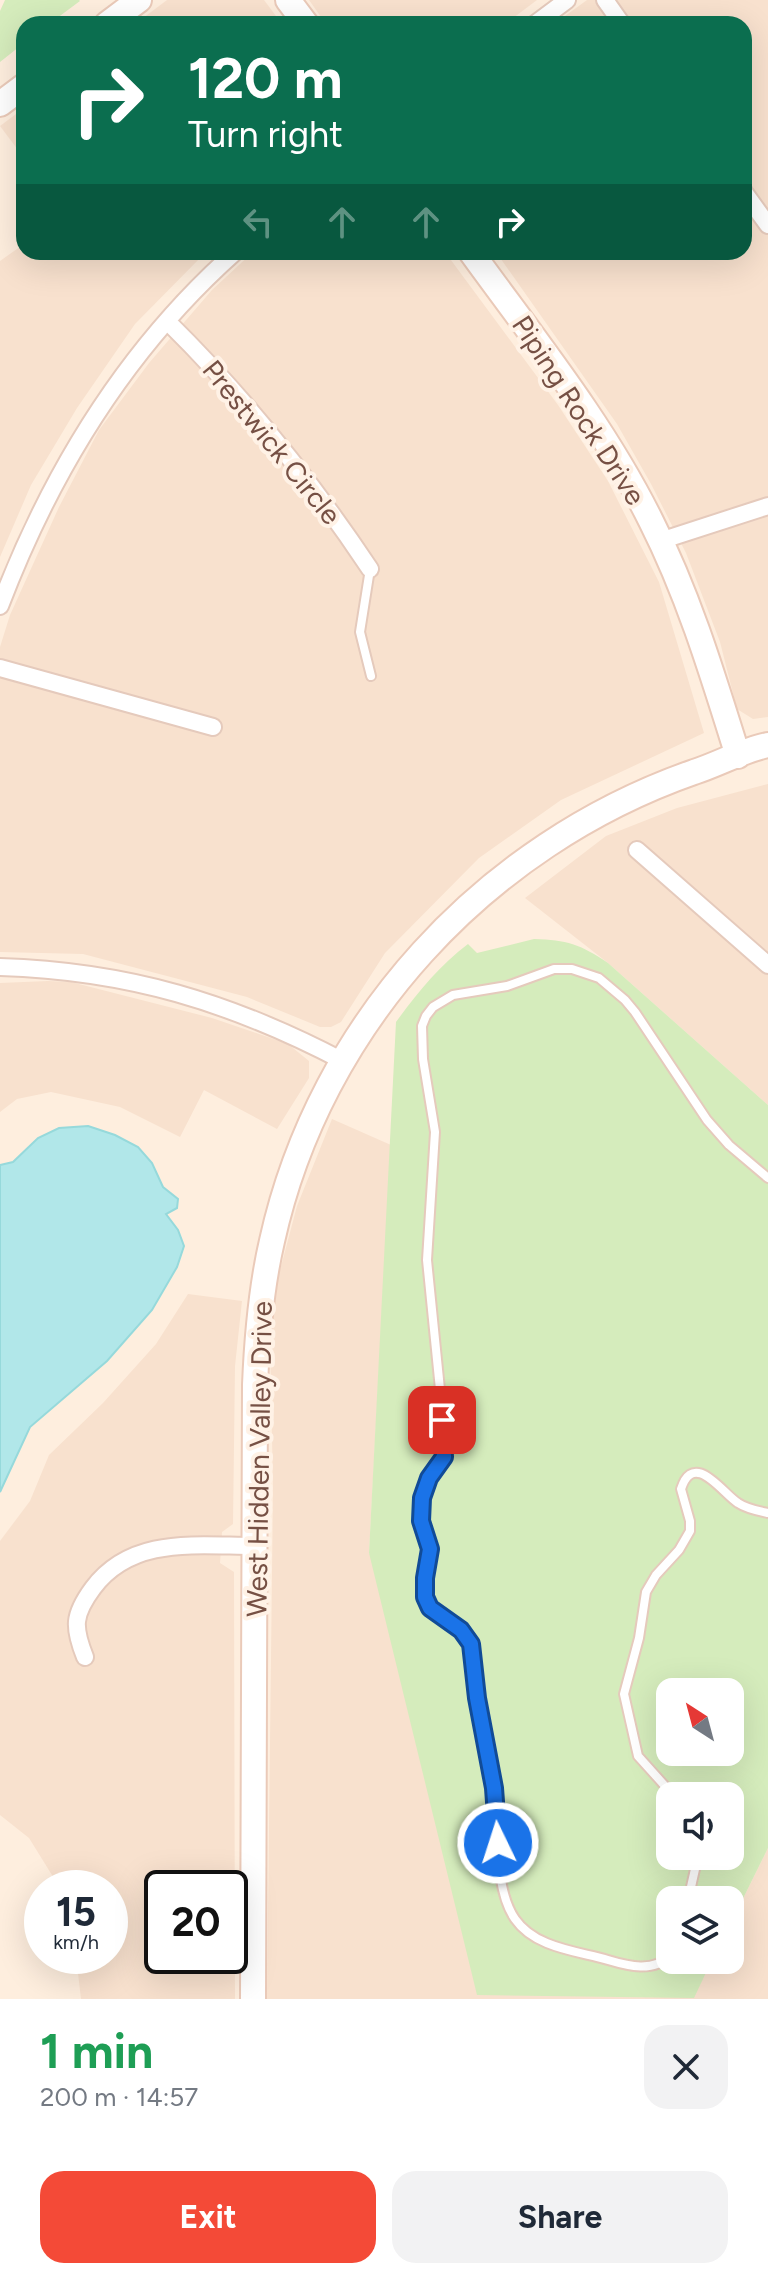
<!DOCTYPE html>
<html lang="en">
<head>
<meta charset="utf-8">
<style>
	:root { --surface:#fff; --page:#f2f2f3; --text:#1f2937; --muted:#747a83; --accent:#f44a37 }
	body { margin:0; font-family:Figtree,sans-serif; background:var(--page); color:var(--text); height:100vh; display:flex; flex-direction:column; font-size:30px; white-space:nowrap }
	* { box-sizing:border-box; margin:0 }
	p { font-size:26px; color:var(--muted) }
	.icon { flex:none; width:44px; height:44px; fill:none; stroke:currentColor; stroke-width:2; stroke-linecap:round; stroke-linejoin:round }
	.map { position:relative; height:1999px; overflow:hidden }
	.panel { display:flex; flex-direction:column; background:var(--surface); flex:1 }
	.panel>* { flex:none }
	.top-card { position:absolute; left:16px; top:16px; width:736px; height:244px; border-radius:24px; box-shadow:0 8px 32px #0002; background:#0b6e4f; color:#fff; overflow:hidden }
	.needle { width:52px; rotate:324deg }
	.buttons { position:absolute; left:656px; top:1678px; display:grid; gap:16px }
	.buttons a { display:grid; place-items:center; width:88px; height:88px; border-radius:16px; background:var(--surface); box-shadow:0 8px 32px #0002; font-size:40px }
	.speed { position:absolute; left:24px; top:1870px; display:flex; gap:16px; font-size:40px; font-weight:700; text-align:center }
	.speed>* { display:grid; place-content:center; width:104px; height:104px; border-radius:50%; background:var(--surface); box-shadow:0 8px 32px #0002; line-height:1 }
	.speed small { font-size:20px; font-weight:400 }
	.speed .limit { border:4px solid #111; border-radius:12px; background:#fff; color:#111 }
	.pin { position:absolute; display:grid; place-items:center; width:68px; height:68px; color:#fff; margin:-34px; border-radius:16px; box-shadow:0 4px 12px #0006 }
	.me { position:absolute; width:88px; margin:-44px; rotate:356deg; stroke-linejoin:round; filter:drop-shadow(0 0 6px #0008) }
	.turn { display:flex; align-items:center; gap:28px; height:168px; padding:0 40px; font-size:36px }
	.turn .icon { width:104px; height:104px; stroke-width:2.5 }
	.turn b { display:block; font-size:56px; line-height:68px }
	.lanes { display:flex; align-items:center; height:76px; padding:0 40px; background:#0003; justify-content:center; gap:40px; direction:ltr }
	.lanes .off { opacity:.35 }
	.round { display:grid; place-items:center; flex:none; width:84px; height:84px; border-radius:24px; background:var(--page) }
	.overview { display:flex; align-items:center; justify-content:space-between; height:136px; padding:0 40px }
	h1 { font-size:48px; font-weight:700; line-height:60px; color:#1e9e55 }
	.action { display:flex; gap:16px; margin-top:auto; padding:16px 40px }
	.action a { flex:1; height:92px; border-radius:24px; background:var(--accent); color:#fff; font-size:32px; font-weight:700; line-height:92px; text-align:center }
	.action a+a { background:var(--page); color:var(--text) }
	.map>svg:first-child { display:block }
</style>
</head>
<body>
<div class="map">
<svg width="768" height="1999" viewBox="0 0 768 1999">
	<rect width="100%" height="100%" fill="#feeede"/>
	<path fill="#f8e1ce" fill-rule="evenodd" d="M 167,0 L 264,0 L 282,24 L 135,24 Z
		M 309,0 L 537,0 L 505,24 L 326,24 Z
		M 587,0 L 768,0 L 768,717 L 753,719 L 737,709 L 720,642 L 686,553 L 651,484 L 617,424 L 496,252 L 744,252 L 744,24 L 554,24 Z
		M 24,108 L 24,158 L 0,126 Z
		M 24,244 L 24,252 L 206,252 L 135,324 L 77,408 L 31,485 L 0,557 L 0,261 Z
		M 253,252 L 445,252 L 558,405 L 608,481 L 659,582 L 704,733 L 561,800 L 479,858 L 385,953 L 341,1022 L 331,1027 L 320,1027 L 247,997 L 83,954 L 0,952 L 0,647 L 10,615 L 59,507 L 99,430 L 149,363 L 212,290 Z
		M 768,784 L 768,1105 L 608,963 L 525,898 L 606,836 L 677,808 Z
		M 48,981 L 71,982 L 212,1018 L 288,1044 L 309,1061 L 309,1078 L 277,1129 L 204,1090 L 180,1137 L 120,1107 L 51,1092 L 17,1099 L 0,1112 L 0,983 Z
		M 332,1119 L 391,1145 L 369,1553 L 693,1998 L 712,1960 L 730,1960 L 730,1925 L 768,1848 L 768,1999 L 267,1999 L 273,1487 L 270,1338 L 279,1274 L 297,1206 Z
		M 188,1294 L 242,1301 L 235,1366 L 233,1524 L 222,1532 L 220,1563 L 234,1572 L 235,1999 L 81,1999 L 76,1956 L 110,1956 L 110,1888 L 60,1888 L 29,1838 L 0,1815 L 0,1541 L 30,1501 L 49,1455 L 103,1403 L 156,1344 ZM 162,1888 L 230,1888 L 230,1956 L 162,1956 Z"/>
	<path fill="#d5ecbc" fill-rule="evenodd" d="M 5,0 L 79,0 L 80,1 L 49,24 L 24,24 L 24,43 L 0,62 L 0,11 Z
		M 534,939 C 567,940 580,944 608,963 L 768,1105 L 768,1848 L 730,1925 L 730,1900 L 670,1900 L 670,1960 L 712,1960 L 694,1998 L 477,1995 L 369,1553 L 396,1022 C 418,992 439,966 468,944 L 477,953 ZM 670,1692 L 730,1692 L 730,1752 L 670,1752 ZM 670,1796 L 730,1796 L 730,1856 L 670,1856 Z"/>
	<path fill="#b1e7e9" stroke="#96d9db" stroke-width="2" d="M 88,1126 L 115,1135 L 138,1147 L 152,1163 L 163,1187 L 178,1199 L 177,1208 L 166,1214 L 178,1230 L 184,1246 L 177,1267 L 152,1310 L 107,1361 L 30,1427 L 0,1492 L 0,1165 L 13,1162 L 38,1138 L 59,1128 Z"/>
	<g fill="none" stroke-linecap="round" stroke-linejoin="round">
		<defs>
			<path id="lane" d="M 370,569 L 360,632 L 371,676
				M 674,1796 L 638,1756 L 624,1694 L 639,1638 L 646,1592 L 656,1575 L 679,1550 L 690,1531 L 690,1521 L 681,1489 C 694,1449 723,1494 738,1503 C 747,1509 758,1511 768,1513
				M 688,1900 L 698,1856
				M 670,1955 C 654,1973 628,1966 608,1960 C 577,1951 535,1948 515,1919 C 493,1887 499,1826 494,1788 C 490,1758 482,1728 478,1698 C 475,1684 477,1670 474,1656 C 468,1620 427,1621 424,1592 C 423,1577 432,1564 430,1550 C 429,1531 418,1517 422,1497 C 426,1478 442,1467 446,1449 L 427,1260 L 435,1132 L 423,1059 L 422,1026 L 426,1016 L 433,1007 L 453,995 L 507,986 L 554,969 L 572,969 L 599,978 L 625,1000 L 635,1012 L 707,1120 L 729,1145 L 768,1178"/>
			<path id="street" d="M 605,0 L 622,24
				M 535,24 L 567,0
				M 744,192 L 768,225
				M 167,321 C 244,397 310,479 370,569
				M 660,541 L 768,506
				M 0,606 C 51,472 127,348 235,252
				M 0,668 L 213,727
				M 637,850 L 768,965
				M 0,967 C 128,971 230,1002 343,1061
				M 85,1657 C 73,1627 73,1615 93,1588 C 132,1536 196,1546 254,1546"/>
			<path id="secondary" d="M 288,0 L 306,24
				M 107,24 L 139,0
				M 0,104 L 24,86
				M 471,252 C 534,339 603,424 651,521 C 689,596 713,676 738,756
				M 253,1999 L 255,1385 C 257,1336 261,1288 272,1241 C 320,1023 485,845 694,772 C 719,764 743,750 768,745"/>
		</defs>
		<use href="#lane" stroke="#e5cabc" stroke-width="12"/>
		<use href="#street" stroke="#e5cabc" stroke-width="20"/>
		<use href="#secondary" stroke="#eacab9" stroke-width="28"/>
		<use href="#lane" stroke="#fff" stroke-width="8"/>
		<use href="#street" stroke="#fff" stroke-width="16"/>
		<use href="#secondary" stroke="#fff" stroke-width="24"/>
	</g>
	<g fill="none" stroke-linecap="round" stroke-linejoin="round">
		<defs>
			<path id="route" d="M 442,1420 L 444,1457 L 429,1478 L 422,1498 L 421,1521 L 430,1549 L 425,1578 L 425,1597 L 430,1608 L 461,1630 L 471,1644 L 477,1698 L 494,1788 L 498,1843"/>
		</defs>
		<use href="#route" stroke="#114b97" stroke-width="20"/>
		<use href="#route" stroke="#1a73e8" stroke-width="14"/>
	</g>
	<g text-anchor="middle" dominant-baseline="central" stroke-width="8" stroke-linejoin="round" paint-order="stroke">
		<g font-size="28" fill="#765044" stroke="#fff2e6">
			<text transform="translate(579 410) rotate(57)">Piping Rock Drive</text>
			<text transform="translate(272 442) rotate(51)">Prestwick Circle</text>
			<text transform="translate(259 1459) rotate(-89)">West Hidden Valley Drive</text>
		</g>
	</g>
</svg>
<div class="buttons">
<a><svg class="needle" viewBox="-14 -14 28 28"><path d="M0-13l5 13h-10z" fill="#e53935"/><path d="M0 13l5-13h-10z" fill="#747a83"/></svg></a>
<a><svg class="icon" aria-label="sound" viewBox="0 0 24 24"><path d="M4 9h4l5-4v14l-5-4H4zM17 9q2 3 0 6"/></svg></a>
<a><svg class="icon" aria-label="layers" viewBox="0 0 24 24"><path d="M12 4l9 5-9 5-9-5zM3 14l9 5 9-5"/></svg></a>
</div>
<div class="speed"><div>15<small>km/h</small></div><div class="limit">20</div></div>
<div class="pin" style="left:442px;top:1420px;background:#d93025"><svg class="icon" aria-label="arrive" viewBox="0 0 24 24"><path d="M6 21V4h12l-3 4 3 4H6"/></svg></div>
<svg class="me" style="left:498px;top:1843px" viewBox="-20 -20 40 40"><circle r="17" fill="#1a73e8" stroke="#fff" stroke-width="3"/><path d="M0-11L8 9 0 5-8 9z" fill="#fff"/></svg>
<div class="top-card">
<div class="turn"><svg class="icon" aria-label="right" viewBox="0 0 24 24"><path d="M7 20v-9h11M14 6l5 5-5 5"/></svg><div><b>120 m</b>Turn right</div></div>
<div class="lanes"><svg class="icon off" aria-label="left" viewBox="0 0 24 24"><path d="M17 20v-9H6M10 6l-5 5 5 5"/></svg><svg class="icon off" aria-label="ahead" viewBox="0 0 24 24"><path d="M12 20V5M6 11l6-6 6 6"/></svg><svg class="icon off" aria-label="ahead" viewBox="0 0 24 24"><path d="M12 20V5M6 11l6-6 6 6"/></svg><svg class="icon" aria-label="right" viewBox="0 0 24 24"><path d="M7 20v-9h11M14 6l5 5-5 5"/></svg></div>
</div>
</div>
<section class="panel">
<div class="overview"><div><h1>1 min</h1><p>200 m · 14:57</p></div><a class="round"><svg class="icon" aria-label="close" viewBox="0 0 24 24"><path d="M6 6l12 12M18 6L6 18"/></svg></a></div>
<div class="action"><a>Exit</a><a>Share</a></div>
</section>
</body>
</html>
